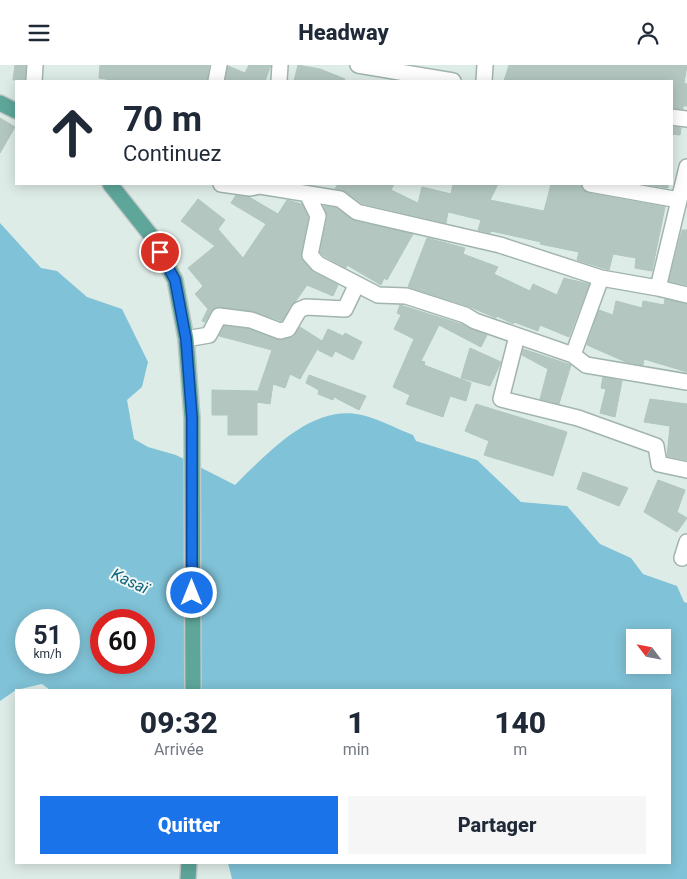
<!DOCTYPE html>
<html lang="fr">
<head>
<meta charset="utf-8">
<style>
	:root { --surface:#fff; --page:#f6f6f7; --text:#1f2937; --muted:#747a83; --accent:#1a73e8 }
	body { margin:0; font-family:Roboto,sans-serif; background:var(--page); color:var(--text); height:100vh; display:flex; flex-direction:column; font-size:19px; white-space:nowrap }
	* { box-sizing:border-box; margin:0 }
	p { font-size:16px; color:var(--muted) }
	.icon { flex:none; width:28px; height:28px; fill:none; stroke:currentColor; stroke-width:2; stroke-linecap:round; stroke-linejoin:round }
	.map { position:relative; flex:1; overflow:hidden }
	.panel { position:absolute; left:15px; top:624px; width:656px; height:175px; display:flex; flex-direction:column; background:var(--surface); border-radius:0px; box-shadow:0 2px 12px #0003 }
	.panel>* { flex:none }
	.guide { position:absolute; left:15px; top:15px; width:658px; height:105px; border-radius:0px; box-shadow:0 2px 12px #0003; background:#fff; color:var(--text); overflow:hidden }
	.needle { width:32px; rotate:302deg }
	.tools { position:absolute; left:626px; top:564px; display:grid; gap:10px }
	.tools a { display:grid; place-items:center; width:45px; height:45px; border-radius:0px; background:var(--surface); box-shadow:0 2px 12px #0003; font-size:25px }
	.speed { position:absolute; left:15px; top:544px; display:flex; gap:10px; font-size:25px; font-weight:700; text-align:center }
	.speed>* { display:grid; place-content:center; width:65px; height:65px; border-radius:50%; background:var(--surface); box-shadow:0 2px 12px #0003; line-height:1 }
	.speed small { font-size:12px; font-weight:400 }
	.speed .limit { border:8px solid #d22; background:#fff; color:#111 }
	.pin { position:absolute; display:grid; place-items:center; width:42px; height:42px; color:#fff; margin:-21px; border:2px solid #fff; border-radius:50%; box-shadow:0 1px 5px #0007 }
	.me { position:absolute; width:55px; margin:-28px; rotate:0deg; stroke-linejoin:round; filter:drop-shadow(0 0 4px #0008) }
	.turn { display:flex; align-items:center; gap:18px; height:105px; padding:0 25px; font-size:22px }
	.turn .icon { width:65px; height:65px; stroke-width:2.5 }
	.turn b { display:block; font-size:35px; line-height:42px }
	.eta { display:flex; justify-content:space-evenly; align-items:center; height:85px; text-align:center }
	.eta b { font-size:30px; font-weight:800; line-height:35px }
	.primary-button { display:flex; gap:10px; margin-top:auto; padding:10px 25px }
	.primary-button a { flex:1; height:58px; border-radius:0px; background:var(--accent); color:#fff; font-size:20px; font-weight:800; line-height:58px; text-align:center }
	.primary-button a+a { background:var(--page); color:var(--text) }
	header { display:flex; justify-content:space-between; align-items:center; height:65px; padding:0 25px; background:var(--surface); font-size:22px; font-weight:800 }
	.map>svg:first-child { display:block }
</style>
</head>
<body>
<header><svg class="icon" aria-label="menu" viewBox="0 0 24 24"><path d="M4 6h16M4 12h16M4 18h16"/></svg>Headway<svg class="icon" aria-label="person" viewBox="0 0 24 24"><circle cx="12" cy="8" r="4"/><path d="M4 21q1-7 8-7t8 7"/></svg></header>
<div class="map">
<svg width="687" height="814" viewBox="0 0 687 814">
	<rect width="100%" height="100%" fill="#deece7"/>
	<path fill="#80c2d7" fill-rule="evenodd" d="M 0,158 L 41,203 L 57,206 L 87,232 L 122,244 L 148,297 L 142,322 L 127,335 L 134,374 L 148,382 L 176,390 L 235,420 C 268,388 312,338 362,350 C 379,354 397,364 413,370 L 416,376 L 477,395 L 521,437 L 567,441 L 600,479 L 631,493 L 643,509 L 677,521 L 684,537 L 687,538 L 687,814 L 232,814 L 228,798 L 670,798 L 670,625 L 50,625 L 42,619 L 16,625 L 0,636 ZM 26,555 L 69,555 L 69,598 L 26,598 ZM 101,555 L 144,555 L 144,598 L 101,598 ZM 635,572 L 662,572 L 662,600 L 635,600 Z"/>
	<path fill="#b3c7c0" stroke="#b0c6bf" d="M 15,0 L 26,0 L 25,16 L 13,15 Z
		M 100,0 L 209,0 L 207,16 L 118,16 L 99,13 Z
		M 249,0 L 271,0 L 265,16 L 225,16 L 228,1 L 245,8 Z
		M 298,0 L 320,4 L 345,14 L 344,16 L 294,16 Z
		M 509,0 L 687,0 L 684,18 L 687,19 L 687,41 L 683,41 L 683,44 L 671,43 L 671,16 L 504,16 Z
		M 0,53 L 15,62 L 0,88 Z
		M 671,61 L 681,63 L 680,70 L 671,69 Z
		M 338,119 L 394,119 L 391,125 L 418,138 L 422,122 L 451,129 L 453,119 L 498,119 L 490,135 L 544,146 L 551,119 L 581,119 L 584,126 L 588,128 L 665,142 L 652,206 L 635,203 L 636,193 L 613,189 L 609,205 L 577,195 L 579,187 L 540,179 L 541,177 L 491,166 L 490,168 L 478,165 L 481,155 L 448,147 L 446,158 L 361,138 L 345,126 L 335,124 Z
		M 642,119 L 668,119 L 668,123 Z
		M 236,130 L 249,132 L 278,149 L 287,135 L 302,139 L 308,152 L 301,193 L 313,207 L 338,220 L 333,231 L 307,220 L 282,256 L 252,246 L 220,242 L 211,246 L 205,257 L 202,256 L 208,244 L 195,229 L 203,221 L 188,203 L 215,181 L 181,156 L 198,134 L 225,155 L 218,164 L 243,193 L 266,159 L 231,138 Z
		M 324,141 L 336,143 L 355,156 L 413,169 L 387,215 L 384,213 L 381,220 L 347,200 L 346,203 L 324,191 L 320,187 L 327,153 Z
		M 682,165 L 687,165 L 687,220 L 669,216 Z
		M 427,173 L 465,183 L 463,189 L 498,202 L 494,209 L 530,226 L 533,219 L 557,230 L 564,213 L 589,219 L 569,272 L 540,260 L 538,266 L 514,257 L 513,259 L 497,251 L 496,253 L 468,241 L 408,222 Z
		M 665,234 L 687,239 L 687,307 L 644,294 L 643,300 L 626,297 L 587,280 L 599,245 L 613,250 L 616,236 L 642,243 L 643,236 L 664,240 Z
		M 400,240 L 461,259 L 487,270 L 481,282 L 439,260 L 421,296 L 425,297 L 424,300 L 471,318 L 466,336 L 450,331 L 443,352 L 406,339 L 410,330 L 393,322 L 414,274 L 394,264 L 401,250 L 397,248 Z
		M 224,261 L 249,264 L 282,275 L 293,272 L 300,262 L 322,276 L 300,314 L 290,309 L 285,323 L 273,319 L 270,339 L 257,337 L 257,370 L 228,370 L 228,350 L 212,350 L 212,325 L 257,326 L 257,329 L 272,285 L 219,271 Z
		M 328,264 L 343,271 L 345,268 L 362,277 L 353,295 L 335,286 L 332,292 L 318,285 Z
		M 470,283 L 501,297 L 490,321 L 461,313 Z
		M 523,284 L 571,300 L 559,339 L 540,334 L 548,304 L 522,290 Z
		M 309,310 L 366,331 L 359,345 L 334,332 L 333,335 L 318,329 L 319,325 L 306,318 Z
		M 603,312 L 622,316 L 615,352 L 600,348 L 606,324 L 601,323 Z
		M 650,334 L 687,339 L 687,395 L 667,391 L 670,361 L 644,357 Z
		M 476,339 L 567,367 L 553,411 L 484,390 L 489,376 L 465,366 Z
		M 583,407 L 628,423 L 619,441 L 577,424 Z
		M 658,415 L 685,425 L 677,447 L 687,453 L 677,467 L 644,447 Z"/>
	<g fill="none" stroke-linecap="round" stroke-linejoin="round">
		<defs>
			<path id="minor" d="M 358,0 L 453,16
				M 34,16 L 35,0
				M 216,16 L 219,0
				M 279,16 L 280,0
				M 484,16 L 485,0
				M 671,52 L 687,54
				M 221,119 L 250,123 L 260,121 L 260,119
				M 590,119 L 679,135
				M 260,121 L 340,134 L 357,147 L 500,180 L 601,213 L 658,223 L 687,230
				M 307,129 L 318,151 L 310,190 L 318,199 L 378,230 L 406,231 L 465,250 L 475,256 L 573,290 L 586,300 L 687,317
				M 658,223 L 687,102
				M 517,271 L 501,334 L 578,353 L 656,381 L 659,399 L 687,405
				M 186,274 L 209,270 L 219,251 L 251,255 L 280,266 L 288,264 L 299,245 L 306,242 L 345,244 L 357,219
				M 573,290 L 601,213
				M 682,493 L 687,477"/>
			<path id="major" d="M 0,38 L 16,46
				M 110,119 L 153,173 L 175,215 L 186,274 L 192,353 L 193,625
				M 188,814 L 189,798"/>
		</defs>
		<use href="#minor" stroke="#a1b4af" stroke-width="18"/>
		<use href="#major" stroke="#c0c9c7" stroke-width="18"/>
		<use href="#minor" stroke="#fff" stroke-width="15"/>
		<use href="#major" stroke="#5ea69a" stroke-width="15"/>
	</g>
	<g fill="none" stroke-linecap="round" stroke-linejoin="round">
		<defs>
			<path id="route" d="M 160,187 L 175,215 L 186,274 L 192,353 L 192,528"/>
		</defs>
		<use href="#route" stroke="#114b97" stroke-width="12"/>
		<use href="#route" stroke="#1a73e8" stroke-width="9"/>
	</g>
	<g text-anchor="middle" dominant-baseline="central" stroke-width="4" stroke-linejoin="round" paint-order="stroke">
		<g font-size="16" font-style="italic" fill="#12637f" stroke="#eff8f4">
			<text transform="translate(130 516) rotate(25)">Kasaï</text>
		</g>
	</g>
</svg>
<div class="tools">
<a><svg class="needle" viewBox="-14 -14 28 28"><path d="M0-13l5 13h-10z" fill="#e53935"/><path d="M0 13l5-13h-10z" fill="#747a83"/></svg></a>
</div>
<div class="speed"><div>51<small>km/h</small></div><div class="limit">60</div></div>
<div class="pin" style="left:160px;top:187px;background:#d93025"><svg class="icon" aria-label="arrive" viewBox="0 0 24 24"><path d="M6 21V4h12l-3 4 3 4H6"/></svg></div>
<svg class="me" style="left:192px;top:528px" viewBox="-20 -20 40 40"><circle r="17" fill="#1a73e8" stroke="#fff" stroke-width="3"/><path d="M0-11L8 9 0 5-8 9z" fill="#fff"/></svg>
<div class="guide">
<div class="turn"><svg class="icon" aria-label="ahead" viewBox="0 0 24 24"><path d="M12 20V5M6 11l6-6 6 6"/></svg><div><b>70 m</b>Continuez</div></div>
</div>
<section class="panel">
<div class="eta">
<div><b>09:32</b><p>Arrivée</p></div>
<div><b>1</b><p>min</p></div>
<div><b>140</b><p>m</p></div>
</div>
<div class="primary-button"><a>Quitter</a><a>Partager</a></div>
</section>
</div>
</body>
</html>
